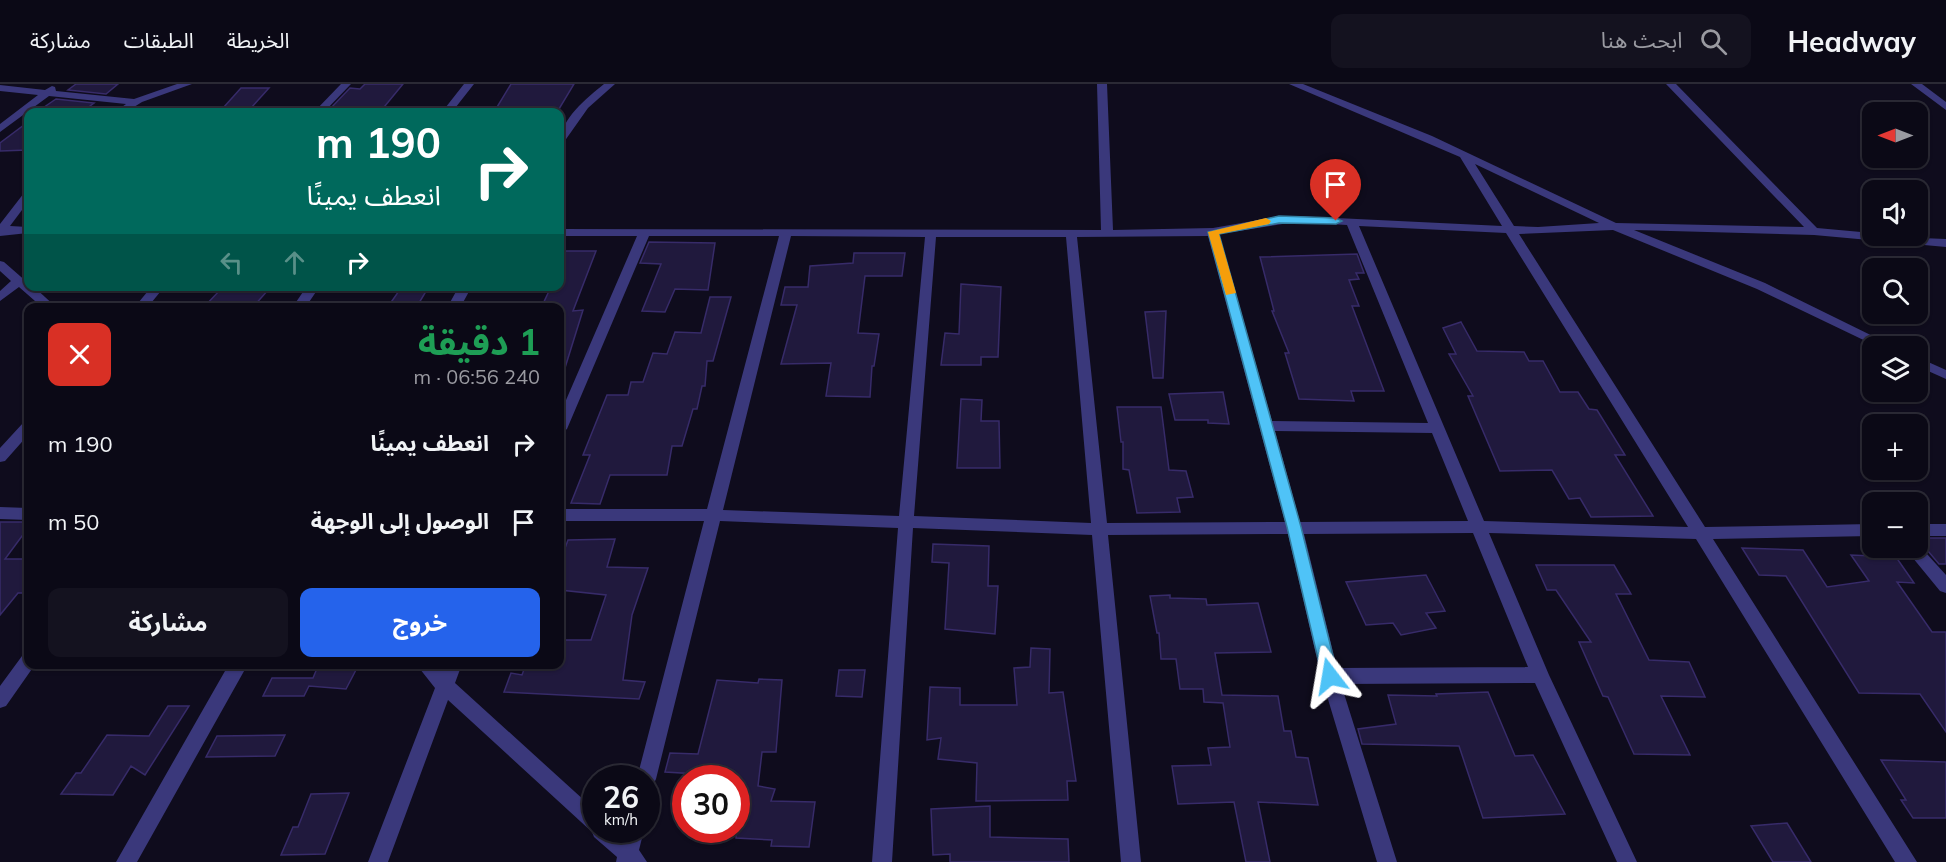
<!DOCTYPE html>
<html lang="ar">
<head>
<meta charset="utf-8">
<style>
	:root { --surface:#0b0916; --page:#14121f; --text:#f1f3f6; --muted:#9a9aa1; --line:#2b2a35; --accent:#2563eb }
	body { margin:0; font-family:Mulish,"Noto Sans Arabic",sans-serif; background:var(--page); color:var(--text); direction:rtl; height:100vh; display:flex; flex-direction:column; font-size:22px; white-space:nowrap }
	* { box-sizing:border-box; margin:0 }
	p { font-size:20px; color:var(--muted) }
	.icon { flex:none; width:33px; height:33px; fill:none; stroke:currentColor; stroke-width:2; stroke-linecap:round; stroke-linejoin:round }
	.map { position:relative; flex:1; overflow:hidden; direction:ltr }
	.sheet { position:absolute; left:24px; top:219px; width:540px; height:366px; display:flex; flex-direction:column; background:var(--surface); border-radius:12px; box-shadow:0 2px 4px #0004,0 0 0 2px var(--line); direction:rtl }
	.sheet>* { flex:none }
	.guide { position:absolute; left:24px; top:24px; width:540px; height:183px; border-radius:12px; box-shadow:0 2px 4px #0004,0 0 0 2px var(--line); direction:rtl; background:#00695c; color:#fff; overflow:hidden }
	.needle { width:39px; rotate:270deg }
	.fabs { position:absolute; left:1862px; top:18px; display:grid; gap:12px }
	.fabs a { display:grid; place-items:center; width:66px; height:66px; border-radius:12px; background:var(--surface); box-shadow:0 2px 4px #0004,0 0 0 2px var(--line); font-size:30px }
	.speed { position:absolute; left:582px; top:681px; display:flex; gap:12px; font-size:30px; font-weight:700; text-align:center }
	.speed>* { display:grid; place-content:center; width:78px; height:78px; border-radius:50%; background:var(--surface); box-shadow:0 2px 4px #0004,0 0 0 2px var(--line); line-height:1 }
	.speed small { font-size:15px; font-weight:400 }
	.speed .limit { border:9px solid #d22; background:#fff; color:#111 }
	.pin { position:absolute; display:grid; place-items:center; width:51px; height:51px; color:#fff; margin:-62px -26px; border-radius:50% 50% 50% 0; rotate:-45deg; box-shadow:0 0 6px #0007 }
	.pin .icon { rotate:45deg }
	.me { position:absolute; width:66px; margin:-33px; rotate:346deg; stroke-linejoin:round; filter:drop-shadow(0 0 4px #0008) }
	.turn { display:flex; align-items:center; gap:21px; height:126px; padding:0 24px; font-size:27px }
	.turn .icon { width:78px; height:78px; stroke-width:2.5 }
	.turn b { display:block; font-size:42px; line-height:51px }
	.lanes { display:flex; align-items:center; height:57px; padding:0 24px; background:#0003; justify-content:center; gap:30px; direction:ltr }
	.lanes .off { opacity:.35 }
	.round { display:grid; place-items:center; flex:none; width:63px; height:63px; border-radius:12px; background:var(--page) }
	.head { display:flex; align-items:center; justify-content:space-between; height:102px; padding:0 24px }
	h1 { font-size:36px; font-weight:700; line-height:45px; color:#1e9e55 }
	.cta { display:flex; gap:12px; margin-top:auto; padding:12px 24px }
	.cta a { flex:1; height:69px; border-radius:12px; background:var(--accent); color:#fff; font-size:24px; font-weight:700; line-height:69px; text-align:center }
	.cta a+a { background:var(--page); color:var(--text) }
	ul { padding:0; list-style:none }
	li { display:flex; align-items:center; gap:18px; height:78px; padding:0 24px }
	li div { flex:1 }
	li b { display:block; font-size:22px }
	li em { font-style:normal }
	header { display:flex; align-items:center; gap:36px; box-sizing:border-box; height:84px; padding:0 30px; background:var(--surface); border-bottom:2px solid var(--line) }
	header strong { font-size:28px }
	nav { display:flex; gap:33px; margin-inline-start:auto; font-size:21px }
	.search { width:420px; height:54px; background:var(--page); display:flex; align-items:center; gap:15px; box-sizing:border-box; padding:0 21px; border-radius:12px; color:var(--muted); font-size:22px }
	.map>svg:first-child { display:block }
</style>
</head>
<body>
<header>
<strong>Headway</strong>
<div class="search"><svg class="icon" aria-label="search" viewBox="0 0 24 24"><circle cx="10" cy="10" r="6"/><path d="M15 15l6 6"/></svg>ابحث هنا</div>
<nav><a>الخريطة</a><a>الطبقات</a><a>مشاركة</a></nav>
</header>
<div class="map">
<svg width="1946" height="778" viewBox="0 0 1946 778">
	<rect width="100%" height="100%" fill="#0f0c1d"/>
	<path fill="#20193d" stroke="#372b69" stroke-width="1.5" d="M 76,0 L 118,0 L 106,10 L 68,6 Z
		M 365,0 L 403,0 L 380,28 L 328,27 L 350,4 L 360,5 Z
		M 511,0 L 574,0 L 559,25 L 529,24 L 527,28 L 494,28 Z
		M 241,4 L 269,4 L 251,24 L 223,24 Z
		M 56,15 L 94,19 L 82,28 L 37,28 Z
		M 28,38 L 28,66 L 0,67 L 0,59 Z
		M 649,158 L 715,159 L 708,206 L 675,205 L 665,228 L 642,227 L 661,180 L 640,179 Z
		M 560,167 L 596,167 L 573,227 L 583,226 L 564,287 L 560,286 L 560,224 L 541,224 L 550,205 L 560,205 Z
		M 854,169 L 905,169 L 902,192 L 865,192 L 858,249 L 879,250 L 874,282 L 872,282 L 870,313 L 826,312 L 831,279 L 781,280 L 797,221 L 781,221 L 785,203 L 808,203 L 810,182 L 853,179 Z
		M 1357,170 L 1364,189 L 1356,189 L 1359,195 L 1349,196 L 1359,222 L 1352,222 L 1384,307 L 1351,307 L 1354,317 L 1299,315 L 1285,269 L 1289,269 L 1272,227 L 1274,227 L 1260,173 Z
		M 961,200 L 1001,203 L 998,273 L 981,273 L 981,281 L 941,281 L 945,249 L 959,250 Z
		M 222,204 L 269,205 L 252,224 L 203,224 Z
		M 401,204 L 428,204 L 416,224 L 387,224 Z
		M 710,213 L 731,213 L 713,277 L 707,277 L 705,302 L 702,302 L 697,325 L 693,325 L 682,362 L 672,362 L 667,391 L 610,391 L 600,420 L 571,419 L 590,371 L 583,371 L 607,311 L 628,311 L 631,298 L 643,298 L 653,269 L 667,270 L 675,248 L 701,249 Z
		M 1166,227 L 1163,294 L 1153,294 L 1145,228 Z
		M 1461,238 L 1477,267 L 1524,268 L 1529,277 L 1543,277 L 1560,308 L 1578,308 L 1589,325 L 1597,326 L 1625,371 L 1615,371 L 1653,432 L 1591,433 L 1580,414 L 1569,415 L 1552,386 L 1500,387 L 1468,312 L 1473,312 L 1449,270 L 1456,270 L 1443,244 Z
		M 1223,308 L 1229,340 L 1208,339 L 1208,336 L 1175,336 L 1169,310 Z
		M 961,315 L 982,316 L 981,337 L 999,337 L 1000,384 L 957,384 Z
		M 1117,323 L 1161,323 L 1169,386 L 1186,387 L 1193,413 L 1177,414 L 1180,428 L 1137,429 L 1129,386 L 1123,385 L 1123,358 L 1121,358 Z
		M 0,438 L 28,438 L 28,444 L 5,475 L 28,475 L 28,509 L 18,509 L 0,531 Z
		M 1917,454 L 1946,454 L 1946,480 L 1939,480 Z
		M 615,455 L 607,483 L 648,484 L 632,531 L 623,596 L 645,598 L 639,615 L 504,608 L 511,589 L 522,591 L 526,580 L 560,580 L 560,556 L 591,556 L 606,511 L 560,506 L 560,478 L 568,456 Z
		M 933,460 L 989,462 L 988,502 L 998,502 L 995,550 L 945,545 L 949,479 L 932,478 Z
		M 1742,464 L 1803,466 L 1827,503 L 1869,497 L 1851,471 L 1896,473 L 1914,499 L 1897,498 L 1932,548 L 1946,548 L 1946,648 L 1920,610 L 1859,609 L 1786,492 L 1759,491 Z
		M 1536,481 L 1614,481 L 1631,510 L 1616,510 L 1649,576 L 1689,578 L 1705,613 L 1661,612 L 1690,671 L 1634,670 L 1608,613 L 1603,612 L 1579,558 L 1591,558 L 1556,506 L 1547,506 Z
		M 1426,491 L 1445,527 L 1426,529 L 1436,544 L 1401,551 L 1393,539 L 1366,541 L 1346,498 Z
		M 1170,511 L 1170,514 L 1206,515 L 1207,521 L 1258,519 L 1271,568 L 1215,569 L 1222,611 L 1278,612 L 1284,647 L 1291,647 L 1296,673 L 1308,674 L 1318,721 L 1258,718 L 1270,778 L 1246,778 L 1234,718 L 1178,720 L 1172,682 L 1211,681 L 1208,664 L 1230,663 L 1223,619 L 1204,618 L 1203,605 L 1180,605 L 1176,575 L 1161,575 L 1159,549 L 1157,549 L 1150,512 Z
		M 1031,564 L 1050,565 L 1049,609 L 1063,608 L 1076,697 L 1067,697 L 1068,716 L 976,717 L 977,679 L 938,675 L 941,654 L 927,656 L 930,603 L 960,604 L 960,621 L 1017,621 L 1014,584 L 1030,583 Z
		M 318,582 L 357,584 L 346,605 L 309,602 L 304,612 L 263,612 L 272,594 L 313,594 Z
		M 839,586 L 865,586 L 862,613 L 836,612 Z
		M 759,595 L 782,596 L 776,668 L 762,668 L 758,702 L 775,705 L 771,717 L 815,718 L 809,763 L 771,762 L 772,756 L 736,754 L 736,694 L 697,694 L 698,690 L 665,688 L 670,669 L 698,670 L 717,596 L 758,599 Z
		M 1488,608 L 1515,672 L 1533,671 L 1565,730 L 1483,734 L 1459,662 L 1362,660 L 1358,645 L 1396,640 L 1388,611 L 1437,612 L 1436,610 Z
		M 168,622 L 189,622 L 145,691 L 131,682 L 113,711 L 61,710 L 76,689 L 81,689 L 107,651 L 149,652 Z
		M 285,651 L 275,672 L 206,673 L 217,652 Z
		M 1881,676 L 1946,678 L 1946,734 L 1913,734 L 1901,716 L 1906,716 Z
		M 349,709 L 325,770 L 281,771 L 293,743 L 298,743 L 311,710 Z
		M 990,722 L 990,753 L 1068,755 L 1069,778 L 950,778 L 950,770 L 933,771 L 931,725 Z
		M 1787,739 L 1811,778 L 1773,778 L 1751,742 Z"/>
	<g fill="none" stroke-linecap="round" stroke-linejoin="round">
		<path fill="#3a387b" fill-rule="evenodd" d="M 177,0 L 192,0 L 142,18 L 126,28 L 115,28 L 126,20 L 49,12 L 0,48 L 0,40 L 38,11 L 0,7 L 0,1 L 45,6 L 52,2 L 55,3 L 56,7 L 134,15 Z
			M 341,0 L 351,0 L 324,28 L 314,28 Z
			M 464,0 L 474,0 L 452,28 L 442,28 Z
			M 604,0 L 615,0 L 588,24 L 564,58 L 560,59 C 560,35 587,14 604,0 Z
			M 1097,0 L 1107,0 L 1113,146 L 1213,144 L 1264,135 L 1295,132 L 1502,142 L 1460,73 L 1289,0 L 1303,0 L 1432,52 L 1616,139 L 1804,143 L 1666,0 L 1676,0 L 1817,144 L 1872,149 L 1872,152 L 1946,155 L 1946,163 L 1814,151 L 1634,146 L 1765,199 L 1893,262 L 1876,262 L 1757,205 L 1613,146 L 1519,150 L 1705,443 L 1872,440 L 1872,452 L 1713,455 L 1917,778 L 1895,778 L 1696,455 L 1489,449 L 1549,591 L 1637,778 L 1617,778 L 1535,599 L 1341,600 L 1397,778 L 1377,778 L 1321,592 L 1288,450 L 1108,451 L 1141,778 L 1121,778 L 1092,451 L 913,444 L 892,778 L 872,778 L 898,444 L 720,437 L 656,695 L 653,701 L 646,704 L 646,694 L 637,694 L 704,437 L 560,437 L 560,425 L 707,425 L 779,152 L 649,152 L 567,345 L 560,350 L 560,330 L 637,152 L 560,152 L 560,145 L 1101,146 ZM 1475,80 L 1599,139 L 1538,143 L 1514,142 ZM 1295,138 L 1347,141 L 1428,339 L 1272,337 L 1219,150 ZM 1359,142 L 1506,149 L 1688,443 L 1484,437 ZM 791,152 L 925,153 L 899,432 L 723,426 ZM 1208,152 L 1285,438 L 1107,439 L 1077,153 ZM 936,153 L 1066,153 L 1091,439 L 914,432 ZM 1275,347 L 1432,349 L 1468,437 L 1300,438 ZM 1473,449 L 1528,583 L 1337,584 L 1304,450 Z
			M 1911,0 L 1922,0 L 1946,18 L 1946,26 Z
			M 28,108 L 28,118 L 10,142 L 28,143 L 28,149 L 0,152 L 0,140 L 24,109 Z
			M 0,177 L 4,178 L 28,199 L 28,202 L 33,202 L 57,224 L 43,224 L 19,203 L 0,217 L 0,207 L 11,197 L 0,187 Z
			M 152,202 L 165,202 L 147,224 L 134,224 Z
			M 307,202 L 320,202 L 305,224 L 292,224 Z
			M 459,202 L 472,202 L 460,224 L 447,224 Z
			M 1917,273 L 1946,286 L 1946,295 L 1917,282 Z
			M 28,338 L 28,351 L 5,377 L 0,378 L 0,364 L 23,339 Z
			M 0,423 L 28,424 L 28,436 L 0,435 Z
			M 1917,440 L 1946,440 L 1946,452 L 1917,452 Z
			M 1917,459 L 1946,491 L 1946,509 L 1940,507 L 1908,468 L 1906,464 L 1917,464 Z
			M 28,570 L 28,580 L 35,580 L 34,582 L 6,622 L 0,624 L 0,602 L 22,572 Z
			M 229,580 L 248,580 L 137,778 L 116,778 Z
			M 416,580 L 437,580 L 442,586 L 444,580 L 462,580 L 455,599 L 596,727 L 596,746 L 615,746 L 623,752 L 624,746 L 644,746 L 639,766 L 647,778 L 616,778 L 617,773 L 594,753 L 592,748 L 448,616 L 388,778 L 368,778 L 435,604 Z"/>
	</g>
	<path fill="#4fc3f7" stroke="#337fa1" stroke-width="1.5" d="M 1279,132 L 1336,134 L 1342,137 L 1336,140 L 1279,139 L 1219,150 L 1301,443 L 1338,592 L 1336,597 L 1324,597 L 1322,592 L 1287,443 L 1208,148 Z"/>
	<path fill="#f59e0b" d="M 1266,134 L 1271,137 L 1269,140 L 1219,150 L 1236,209 L 1226,211 L 1208,148 Z"/>
</svg>
<div class="fabs">
<a><svg class="needle" viewBox="-14 -14 28 28"><path d="M0-13l5 13h-10z" fill="#e53935"/><path d="M0 13l5-13h-10z" fill="#9a9aa1"/></svg></a>
<a><svg class="icon" aria-label="sound" viewBox="0 0 24 24"><path d="M4 9h4l5-4v14l-5-4H4zM17 9q2 3 0 6"/></svg></a>
<a><svg class="icon" aria-label="search" viewBox="0 0 24 24"><circle cx="10" cy="10" r="6"/><path d="M15 15l6 6"/></svg></a>
<a><svg class="icon" aria-label="layers" viewBox="0 0 24 24"><path d="M12 4l9 5-9 5-9-5zM3 14l9 5 9-5"/></svg></a>
<a>+</a>
<a>−</a>
</div>
<div class="speed"><div>26<small>km/h</small></div><div class="limit">30</div></div>
<div class="pin" style="left:1336px;top:137px;background:#d93025"><svg class="icon" aria-label="arrive" viewBox="0 0 24 24"><path d="M6 21V4h12l-3 4 3 4H6"/></svg></div>
<svg class="me" style="left:1330px;top:592px" viewBox="-20 -20 40 40"><path d="M0-17L14 15 0 8-14 15z" fill="#4fc3f7" stroke="#fff" stroke-width="4"/></svg>
<div class="guide">
<div class="turn"><svg class="icon" aria-label="right" viewBox="0 0 24 24"><path d="M7 20v-9h11M14 6l5 5-5 5"/></svg><div><b>190 m</b>انعطف يمينًا</div></div>
<div class="lanes"><svg class="icon off" aria-label="left" viewBox="0 0 24 24"><path d="M17 20v-9H6M10 6l-5 5 5 5"/></svg><svg class="icon off" aria-label="ahead" viewBox="0 0 24 24"><path d="M12 20V5M6 11l6-6 6 6"/></svg><svg class="icon" aria-label="right" viewBox="0 0 24 24"><path d="M7 20v-9h11M14 6l5 5-5 5"/></svg></div>
</div>
<section class="sheet">
<div class="head"><div><h1>1 دقيقة</h1><p>240 m · 06:56</p></div><a class="round" style="background:#d93025;color:#fff"><svg class="icon" aria-label="close" viewBox="0 0 24 24"><path d="M6 6l12 12M18 6L6 18"/></svg></a></div>
<ul>
<li><svg class="icon" aria-label="right" viewBox="0 0 24 24"><path d="M7 20v-9h11M14 6l5 5-5 5"/></svg><div><b>انعطف يمينًا</b></div><em>190 m</em></li>
<li><svg class="icon" aria-label="arrive" viewBox="0 0 24 24"><path d="M6 21V4h12l-3 4 3 4H6"/></svg><div><b>الوصول إلى الوجهة</b></div><em>50 m</em></li>
</ul>
<div class="cta"><a>خروج</a><a>مشاركة</a></div>
</section>
</div>
</body>
</html>
